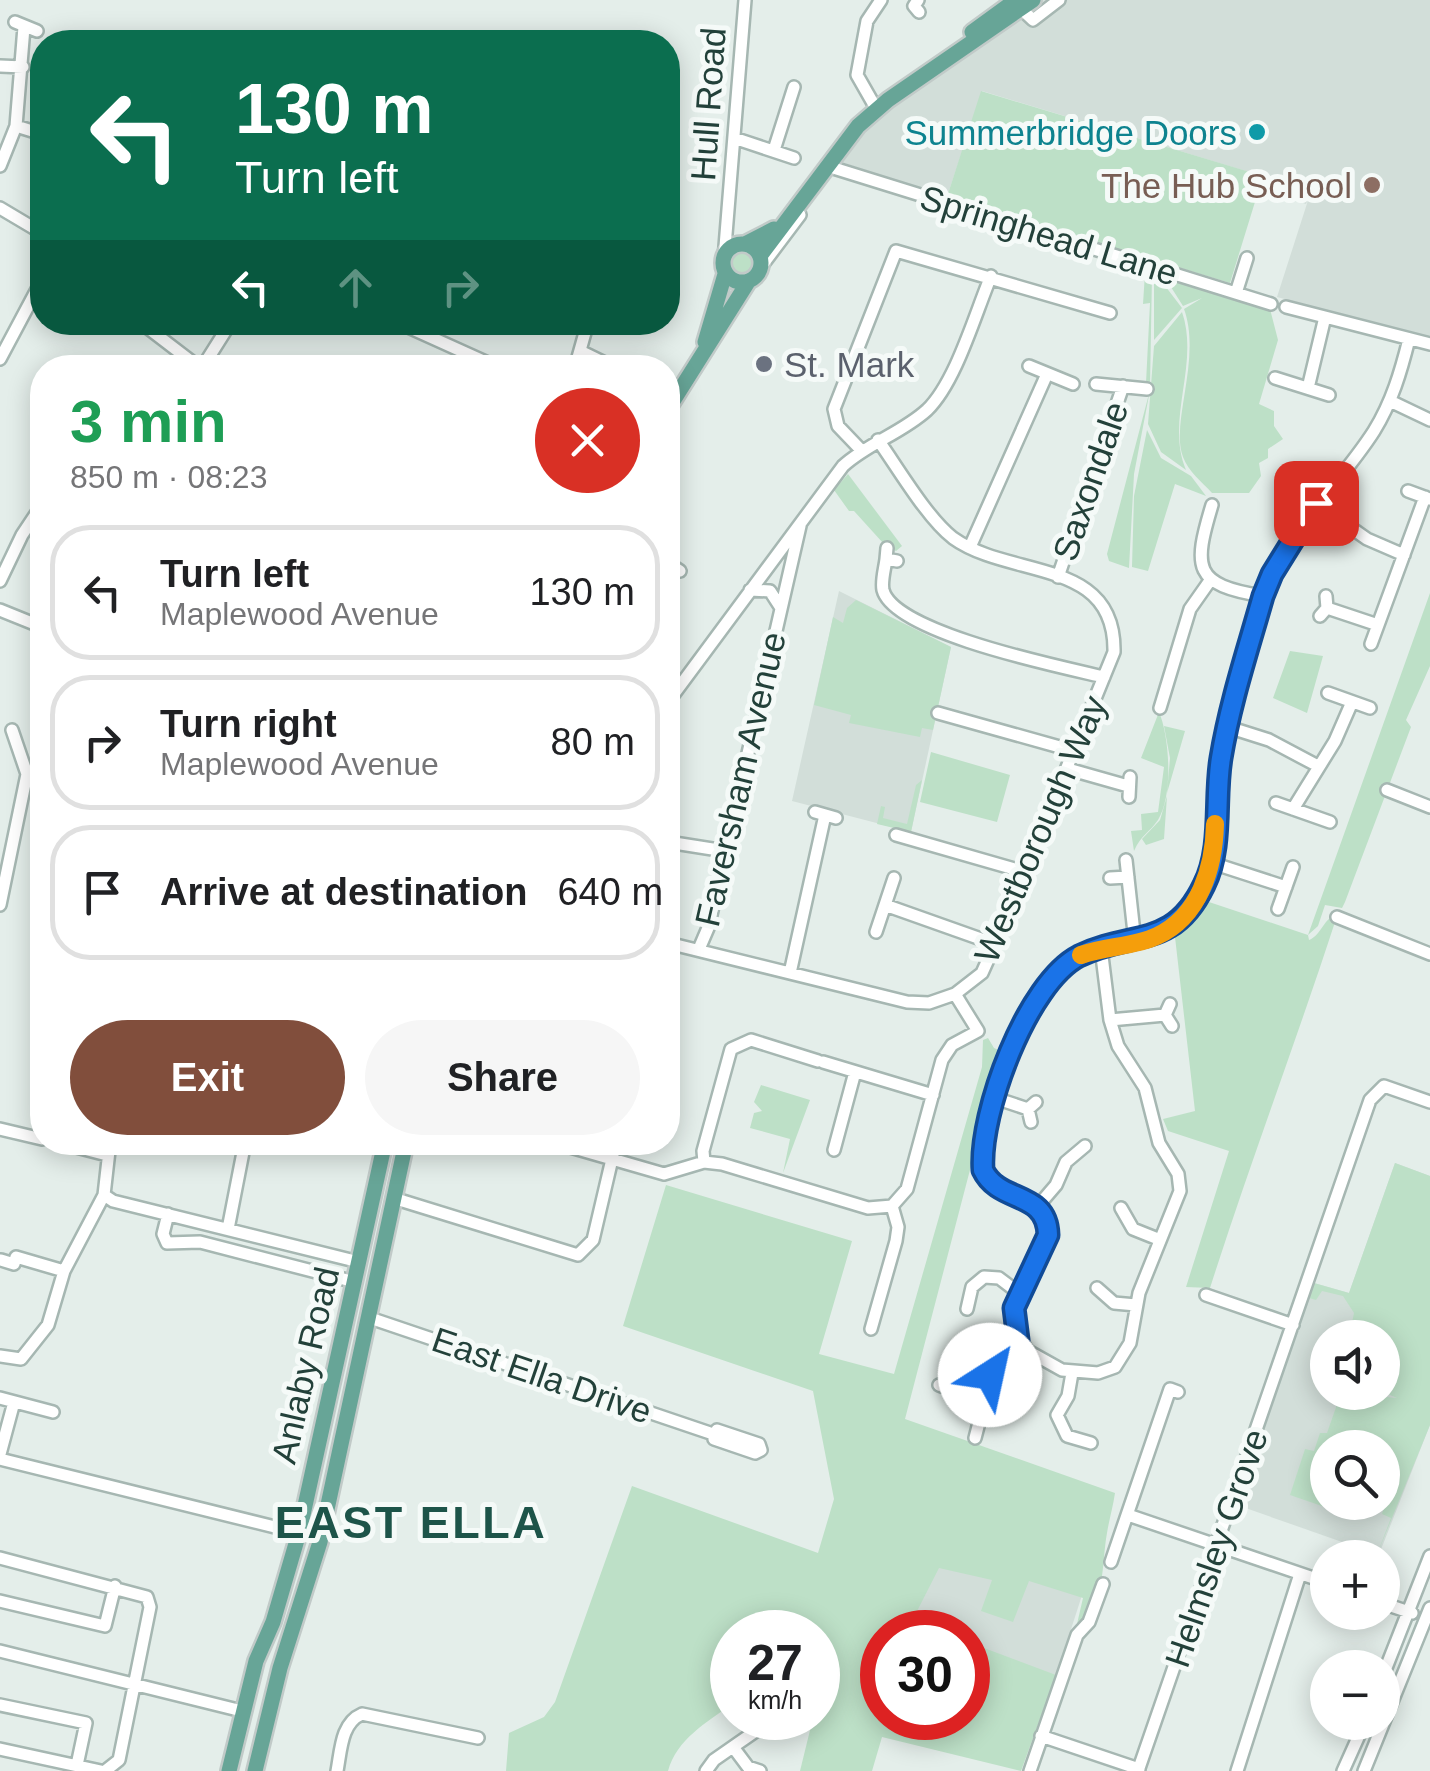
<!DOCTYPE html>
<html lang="en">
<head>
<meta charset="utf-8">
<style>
	:root { --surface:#fff; --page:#f6f6f6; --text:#202124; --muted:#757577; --line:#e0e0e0; --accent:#814e3c }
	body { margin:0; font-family:Arial,sans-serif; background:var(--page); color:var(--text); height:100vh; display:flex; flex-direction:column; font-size:38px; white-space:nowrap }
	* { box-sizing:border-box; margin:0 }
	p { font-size:32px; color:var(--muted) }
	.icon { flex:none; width:55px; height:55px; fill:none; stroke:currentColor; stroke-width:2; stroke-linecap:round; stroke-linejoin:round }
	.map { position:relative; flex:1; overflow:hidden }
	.side { position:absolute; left:30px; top:355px; width:650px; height:800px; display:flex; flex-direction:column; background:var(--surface); border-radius:40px; box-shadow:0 5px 25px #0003 }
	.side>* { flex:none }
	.guide { position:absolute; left:30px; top:30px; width:650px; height:305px; border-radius:40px; box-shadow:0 5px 25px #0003; background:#0b6e4f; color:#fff; overflow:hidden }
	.controls { position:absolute; left:1310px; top:1320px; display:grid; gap:20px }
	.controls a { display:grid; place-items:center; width:90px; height:90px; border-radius:50%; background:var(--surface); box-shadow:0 5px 25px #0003; font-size:50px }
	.speed { position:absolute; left:710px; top:1610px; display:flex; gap:20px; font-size:50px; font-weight:700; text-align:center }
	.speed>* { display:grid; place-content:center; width:130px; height:130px; border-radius:50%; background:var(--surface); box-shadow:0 5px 25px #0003; line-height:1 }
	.speed small { font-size:25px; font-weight:400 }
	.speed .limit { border:15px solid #d22; background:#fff; color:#111 }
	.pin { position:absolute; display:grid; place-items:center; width:85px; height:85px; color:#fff; margin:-42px; border-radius:20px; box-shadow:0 5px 15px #0006 }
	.me { position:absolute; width:110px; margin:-55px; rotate:35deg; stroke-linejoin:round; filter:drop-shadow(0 0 8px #0008) }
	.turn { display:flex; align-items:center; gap:35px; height:210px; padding:0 40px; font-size:45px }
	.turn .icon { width:130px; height:130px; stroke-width:2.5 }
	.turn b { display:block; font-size:70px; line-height:85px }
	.lanes { display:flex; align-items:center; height:95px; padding:0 40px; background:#0003; justify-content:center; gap:50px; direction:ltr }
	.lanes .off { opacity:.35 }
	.round { display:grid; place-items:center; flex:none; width:105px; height:105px; border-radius:52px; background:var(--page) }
	.summary { display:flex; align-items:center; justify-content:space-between; height:170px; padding:0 40px }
	h1 { font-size:60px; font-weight:700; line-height:75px; color:#1e9e55 }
	.button { display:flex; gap:20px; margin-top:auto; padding:20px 40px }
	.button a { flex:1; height:115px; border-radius:60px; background:var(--accent); color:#fff; font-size:40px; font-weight:700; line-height:115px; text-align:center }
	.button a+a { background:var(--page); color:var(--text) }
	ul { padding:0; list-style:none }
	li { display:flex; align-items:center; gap:30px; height:135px; margin:0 20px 15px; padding:0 20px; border:5px solid var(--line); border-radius:40px }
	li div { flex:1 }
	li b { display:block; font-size:38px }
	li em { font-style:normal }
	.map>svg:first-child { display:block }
</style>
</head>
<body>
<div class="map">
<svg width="1430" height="1771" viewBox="0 0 1430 1771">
	<rect width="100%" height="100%" fill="#e4eeea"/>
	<path fill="#d2ded9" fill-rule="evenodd" d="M 1027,0 L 1430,0 L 1430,337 L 1277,297 L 1312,188 L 1306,204 L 1259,189 L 1262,176 L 982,91 L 947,197 L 829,158 L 877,102 Z
		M 839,591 L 951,647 L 911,832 L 792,801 Z
		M 1395,1163 L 1430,1176 L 1430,1425 L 1378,1557 L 1357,1557 L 1359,1548 L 1237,1505 L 1314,1283 L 1349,1293 ZM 1328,1338 L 1382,1338 L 1382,1392 L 1328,1392 ZM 1328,1448 L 1382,1448 L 1382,1502 L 1328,1502 Z
		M 921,1529 L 1084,1589 L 1054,1682 L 968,1655 L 968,1632 L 895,1632 Z"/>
	<path fill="#bde0c7" d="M 981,91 L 1263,176 L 1230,283 L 947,197 Z
		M726 263a15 15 0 1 1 30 0a15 15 0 1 1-30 0Z
		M 1145,273 L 1152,274 L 1150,388 L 1146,383 L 1150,303 L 1143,304 Z
		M 1156,274 L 1182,308 L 1154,340 L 1154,275 Z
		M 1164,276 L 1215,294 L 1223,291 L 1269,305 L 1278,340 L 1259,404 L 1274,411 L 1274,426 L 1283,439 L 1268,449 L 1268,458 L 1259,463 L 1261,476 L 1249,493 L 1212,493 C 1202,482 1188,471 1183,457 C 1170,423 1202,359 1184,309 L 1202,298 L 1183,306 Z
		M 1182,312 C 1200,364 1165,420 1186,470 L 1161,452 L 1148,424 L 1154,346 Z
		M 1150,390 L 1134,474 L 1129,568 L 1109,561 L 1107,554 Z
		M 1147,430 L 1161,458 L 1191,476 L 1206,496 L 1175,484 L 1148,571 L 1132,567 L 1134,496 Z
		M 848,474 L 902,546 L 896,551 L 883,543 L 854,511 L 849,511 L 834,490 Z
		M 1430,593 L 1430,666 L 1406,720 L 1411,727 L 1345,902 L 1342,908 L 1325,905 L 1318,926 L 1308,935 L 1309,940 C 1322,935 1324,916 1337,916 C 1297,1039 1250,1163 1210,1288 L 1186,1287 L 1229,1151 L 1168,1131 L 1163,1119 L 1195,1111 L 1175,937 L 1191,923 L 1206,901 L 1308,935 Z
		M 856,600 L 951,647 L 933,730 L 922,728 L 920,737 L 849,723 L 851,715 L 814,705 L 833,617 L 843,623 L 847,608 Z
		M 1290,651 L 1323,656 L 1307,713 L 1273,698 Z
		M 1159,712 C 1169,735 1174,794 1158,820 C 1150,832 1141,835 1134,851 L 1131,831 L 1142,830 L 1141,814 L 1158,812 L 1164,767 L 1141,758 Z
		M 1164,726 L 1185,731 L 1167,793 L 1170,758 Z
		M 931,752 L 1010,775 L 997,822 L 920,802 Z
		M 922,780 L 911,832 L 877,824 L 881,806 L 885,807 L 883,818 L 907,824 L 916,785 Z
		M 1167,796 L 1164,839 L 1146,845 L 1142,839 L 1160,820 Z
		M 988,1038 L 994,1048 L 1005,1053 L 983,1120 L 905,1419 L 1115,1493 C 1113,1507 1109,1520 1107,1533 C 1101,1565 1107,1602 1077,1624 L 1083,1598 L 1029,1581 L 1013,1622 L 981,1611 L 992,1580 L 939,1568 L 913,1619 L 943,1632 L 882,1632 L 882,1718 L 968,1718 L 968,1642 L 1056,1675 L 1021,1771 L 882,1737 L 872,1771 L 800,1771 L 813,1718 L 818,1718 L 818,1632 L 732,1632 L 732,1704 C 706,1723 677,1739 668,1771 L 506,1771 L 509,1733 L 544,1717 L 555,1702 L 632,1486 L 818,1553 L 834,1499 L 813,1391 L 623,1326 L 666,1185 L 852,1241 L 819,1354 L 894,1374 L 982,1067 L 983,1040 Z
		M 761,1085 L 810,1100 L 783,1173 L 790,1139 L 750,1128 L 754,1113 L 762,1111 L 754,1102 Z
		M 1395,1163 L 1430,1176 L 1430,1425 L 1376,1557 L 1391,1518 L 1382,1514 L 1384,1508 L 1371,1503 L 1382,1502 L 1382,1448 L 1328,1448 L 1328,1502 L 1345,1503 L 1342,1513 L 1290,1495 L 1305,1449 L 1314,1451 L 1320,1433 L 1327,1433 L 1341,1393 L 1397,1398 L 1383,1392 L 1382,1338 L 1349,1337 L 1354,1313 L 1343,1296 L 1322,1291 L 1316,1300 L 1309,1298 L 1314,1283 L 1349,1293 Z"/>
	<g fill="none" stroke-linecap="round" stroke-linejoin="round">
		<defs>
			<path id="minor" d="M 918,0 L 914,6 L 919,12
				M 1017,5 L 1033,20 L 1059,0
				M 15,22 L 37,31
				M 0,66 L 23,67
				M 873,103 L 857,75 L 867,21 L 881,0
				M 16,126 L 42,134
				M 737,139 L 794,158
				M 774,150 L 794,87
				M 0,166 L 16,126 L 24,27
				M 827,166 L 1271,304
				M 0,208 L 42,233
				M 724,259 L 745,0
				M 754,276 L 800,215
				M 1236,293 L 1247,258
				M 1286,307 L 1430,344
				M 140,322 L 200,368
				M 397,322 L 499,368
				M 582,352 L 615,368
				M 0,359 L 42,280
				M 1029,366 L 1073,384
				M 202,368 L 231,322
				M 575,368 L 588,322
				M 1275,378 L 1329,395
				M 1096,384 L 1147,389
				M 1308,388 L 1325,317
				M 1390,401 L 1430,420
				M 861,450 L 838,426 L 834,409 L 896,251 L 1110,313
				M 1408,491 L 1430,499
				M 1316,503 L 1367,539 L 1404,555
				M 1212,505 C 1193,568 1193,585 1263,596
				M 970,547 L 1047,374
				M 887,548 L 886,559 L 897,561
				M 886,559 C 885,568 881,581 883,590 C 894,633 1062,667 1104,677
				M 668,563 L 680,571
				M 1058,577 L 1123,386
				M 0,581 L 22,535 L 42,505
				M 750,590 L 770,591 L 781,608
				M 1327,608 L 1378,625
				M 0,610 L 42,627
				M 1320,616 L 1327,608 L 1326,596
				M 1371,644 L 1425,497
				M 1328,693 L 1370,708
				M 668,702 L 843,466 C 868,443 902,433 927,410 C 956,382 975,314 991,276
				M 1160,708 L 1190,609 L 1209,582
				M 938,713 L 1074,751
				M 1228,727 L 1269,740 L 1318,766
				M 1068,769 L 1128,786
				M 1387,790 L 1430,807
				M 1129,797 L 1130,777
				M 1276,803 L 1330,822
				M 1293,809 L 1335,741 L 1352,702
				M 815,812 L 836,818
				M 896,835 L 1025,872
				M 668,842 L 725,851
				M 1126,860 L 1135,942
				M 1212,863 L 1286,887
				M 1110,878 L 1128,877
				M 0,905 L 27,774 L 12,730
				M 885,905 L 995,944
				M 1278,909 L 1293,867
				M 1337,917 L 1430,954
				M 876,932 L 894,878
				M 668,943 L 907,1002 L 929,1003 L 955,994
				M 1101,948 L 1110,1020 L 1118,1046 L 1145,1088 L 1159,1143 L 1178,1174 L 1180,1191 L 1139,1293 L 1130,1343 L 1115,1367 L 1098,1373 L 1062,1370 L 1028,1351 L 1014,1330 L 1014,1308 L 1044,1249 L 1047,1223 C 1036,1190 991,1203 983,1168 C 977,1141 993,1105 1002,1080 C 1015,1046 1024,1003 1050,977 C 1101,928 1171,960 1205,883 C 1220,850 1214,812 1218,778 C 1226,717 1244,651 1264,593 C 1287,529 1339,486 1374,431 C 1392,402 1401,371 1409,339
				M 699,949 L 708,928 L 800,526
				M 790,973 L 825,815
				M 1170,1004 L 1165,1015 L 1172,1026
				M 1110,1020 L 1165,1015
				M 823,1062 L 933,1095
				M 995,1098 L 1028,1109
				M 1031,1122 L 1028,1109 L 1036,1102
				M 0,1129 L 42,1139
				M 57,1142 L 107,1155
				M 553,1142 L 664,1174 L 704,1162 L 722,1164 L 868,1208 L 892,1206
				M 834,1150 L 855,1072
				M 704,1162 L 703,1151 L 731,1049 L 751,1040 L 818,1061
				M 104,1195 L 113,1201 L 359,1262
				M 393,1198 L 578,1255 L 593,1240 L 616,1142
				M 1038,1206 L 1056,1185 L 1066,1162 L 1085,1146
				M 1121,1208 L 1133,1229 L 1158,1239
				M 168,1214 L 163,1234 L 167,1243 L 200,1242 L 355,1282
				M 228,1229 L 245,1142
				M 1,1260 L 14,1264 L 16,1257 L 64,1271
				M 1097,1288 L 1114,1303 L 1136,1305
				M 1206,1295 L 1293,1325
				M 967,1309 L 972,1287 L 984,1277 L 999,1278 L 1020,1294
				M 367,1317 L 716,1435
				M 871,1329 L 896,1241 L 898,1227 L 892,1206 L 907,1189 L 942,1060 L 952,1045 L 978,1031 L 955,994 L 982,973 L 995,944 L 1114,652 C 1116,557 1010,579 953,538 C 927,518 898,468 878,440
				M 0,1356 L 21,1359 L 48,1325 L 64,1271 L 104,1195 L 110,1142
				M 1072,1373 L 1068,1396 L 1057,1415 L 1067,1436 L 1091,1443
				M 939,1385 L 987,1403
				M 956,1394 L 960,1378
				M 0,1398 L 53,1412
				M 717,1430 L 759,1444 L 761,1450 L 755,1453 L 714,1439 Z
				M 975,1438 L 994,1365 L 1019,1340
				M 0,1454 L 14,1402
				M 0,1459 L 299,1533
				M 1128,1515 L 1328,1583
				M 0,1558 L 147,1597 L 150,1607 L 119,1760 L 105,1771
				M 1111,1562 L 1170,1389 L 1178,1392
				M 0,1601 L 105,1626 L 115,1586
				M 1382,1603 L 1412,1613
				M 0,1651 L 242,1711
				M 1382,1678 L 1430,1556
				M 0,1705 L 86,1723 L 77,1765
				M 1041,1736 L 1139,1769
				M 733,1747 L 748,1767 L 760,1771
				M 0,1749 L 101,1771
				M 337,1771 C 341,1750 341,1723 362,1714 L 478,1738
				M 706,1771 L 714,1760 L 773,1719
				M 1030,1771 L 1077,1635 L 1089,1622 L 1103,1584
				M 1138,1771 L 1370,1100 L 1384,1086 L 1430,1102
				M 1237,1771 L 1300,1574
				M 1343,1771 L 1365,1722
				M 1364,1771 L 1430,1608"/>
			<path id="major" d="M 972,32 L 1016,0
				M 747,243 L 774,229
				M723 263a19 19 0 1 1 38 0a19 19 0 1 1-38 0Z
				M 760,256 L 858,126 L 888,100 L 1033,0
				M 705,342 L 725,274
				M 668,409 L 748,282
				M 229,1771 L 256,1661 L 273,1622 L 299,1533 L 385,1142
				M 255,1771 L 280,1668 L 320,1542 L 406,1142"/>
		</defs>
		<use href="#minor" stroke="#a6b7b2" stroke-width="16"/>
		<use href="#major" stroke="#c1cac8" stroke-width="20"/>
		<use href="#minor" stroke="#fff" stroke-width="11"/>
		<use href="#major" stroke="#67a597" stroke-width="15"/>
	</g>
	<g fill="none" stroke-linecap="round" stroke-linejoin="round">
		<defs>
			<path id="route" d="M 990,1375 L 1000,1355 L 1018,1340 L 1014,1308 L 1048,1235 C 1047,1190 999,1204 983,1170 C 979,1113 1027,983 1079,956 C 1132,930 1173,950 1204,885 C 1223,847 1214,799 1221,758 C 1230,703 1248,649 1263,596 L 1272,574 L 1316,503"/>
		</defs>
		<use href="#route" stroke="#114b97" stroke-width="25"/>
		<use href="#route" stroke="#1a73e8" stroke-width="18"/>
		<path stroke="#f59e0b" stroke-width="18" d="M 1081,955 C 1105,946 1134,947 1157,936 C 1200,916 1214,867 1215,824"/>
	</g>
	<circle fill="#0f9aa8" stroke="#f5faf8" stroke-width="4" cx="1257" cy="132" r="10"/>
	<circle fill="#8d6e63" stroke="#f5faf8" stroke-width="4" cx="1372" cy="185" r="10"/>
	<circle fill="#6b7280" stroke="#f5faf8" stroke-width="4" cx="764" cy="364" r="10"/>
	<g text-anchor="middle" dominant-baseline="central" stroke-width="10" stroke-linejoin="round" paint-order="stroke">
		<g font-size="35" fill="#23413a" stroke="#f5faf8">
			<text transform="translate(708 104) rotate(-86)">Hull Road</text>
			<text transform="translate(1049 235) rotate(17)">Springhead Lane</text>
			<text transform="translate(1090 481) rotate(-71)">Saxondale</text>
			<text transform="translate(740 779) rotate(-77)">Faversham Avenue</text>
			<text transform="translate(1040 829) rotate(-67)">Westborough Way</text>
			<text transform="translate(305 1365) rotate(-77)">Anlaby Road</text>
			<text transform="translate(542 1375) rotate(19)">East Ella Drive</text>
			<text transform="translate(1216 1548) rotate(-71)">Helmsley Grove</text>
		</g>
		<g font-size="35" fill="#0d838f" stroke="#f5faf8" text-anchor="end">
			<text x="1237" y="132">Summerbridge Doors</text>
		</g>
		<g font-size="35" fill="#785e54" stroke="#f5faf8" text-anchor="end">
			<text x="1352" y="185">The Hub School</text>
		</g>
		<g font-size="35" fill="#5b616d" stroke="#f5faf8" text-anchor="start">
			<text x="784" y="364">St. Mark</text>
		</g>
		<g font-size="45" font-weight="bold" letter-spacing="2.5" fill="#1d5449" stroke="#f5faf8">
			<text x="411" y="1522">EAST ELLA</text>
		</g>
	</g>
</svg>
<div class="controls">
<a><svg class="icon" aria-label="sound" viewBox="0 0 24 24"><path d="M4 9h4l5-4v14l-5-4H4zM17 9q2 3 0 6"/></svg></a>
<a><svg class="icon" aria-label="search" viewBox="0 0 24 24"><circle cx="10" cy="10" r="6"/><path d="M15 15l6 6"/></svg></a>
<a>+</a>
<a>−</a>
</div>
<div class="speed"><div>27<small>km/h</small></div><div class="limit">30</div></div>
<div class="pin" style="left:1316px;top:503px;background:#d93025"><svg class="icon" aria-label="arrive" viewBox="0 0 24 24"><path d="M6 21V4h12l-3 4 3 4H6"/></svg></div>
<svg class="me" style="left:990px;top:1375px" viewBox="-20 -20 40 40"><circle r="19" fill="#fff"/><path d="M0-13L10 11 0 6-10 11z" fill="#1a73e8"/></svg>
<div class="guide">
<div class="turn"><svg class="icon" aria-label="left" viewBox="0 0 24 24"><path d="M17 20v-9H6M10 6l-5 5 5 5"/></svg><div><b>130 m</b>Turn left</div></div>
<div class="lanes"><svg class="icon" aria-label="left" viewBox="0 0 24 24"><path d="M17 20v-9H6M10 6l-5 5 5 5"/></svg><svg class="icon off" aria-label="ahead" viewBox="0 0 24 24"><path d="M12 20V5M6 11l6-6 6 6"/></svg><svg class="icon off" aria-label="right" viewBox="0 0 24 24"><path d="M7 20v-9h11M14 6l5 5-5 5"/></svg></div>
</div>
<section class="side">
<div class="summary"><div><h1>3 min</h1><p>850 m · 08:23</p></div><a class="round" style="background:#d93025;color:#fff"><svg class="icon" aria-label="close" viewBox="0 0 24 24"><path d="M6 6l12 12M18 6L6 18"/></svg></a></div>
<ul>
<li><svg class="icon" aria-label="left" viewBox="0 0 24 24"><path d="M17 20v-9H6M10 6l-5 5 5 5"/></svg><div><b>Turn left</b><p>Maplewood Avenue</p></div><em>130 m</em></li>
<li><svg class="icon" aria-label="right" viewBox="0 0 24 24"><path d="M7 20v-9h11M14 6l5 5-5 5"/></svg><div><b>Turn right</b><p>Maplewood Avenue</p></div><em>80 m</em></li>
<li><svg class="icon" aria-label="arrive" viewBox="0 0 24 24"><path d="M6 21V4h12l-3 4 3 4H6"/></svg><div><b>Arrive at destination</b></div><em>640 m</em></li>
</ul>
<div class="button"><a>Exit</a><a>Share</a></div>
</section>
</div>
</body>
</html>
